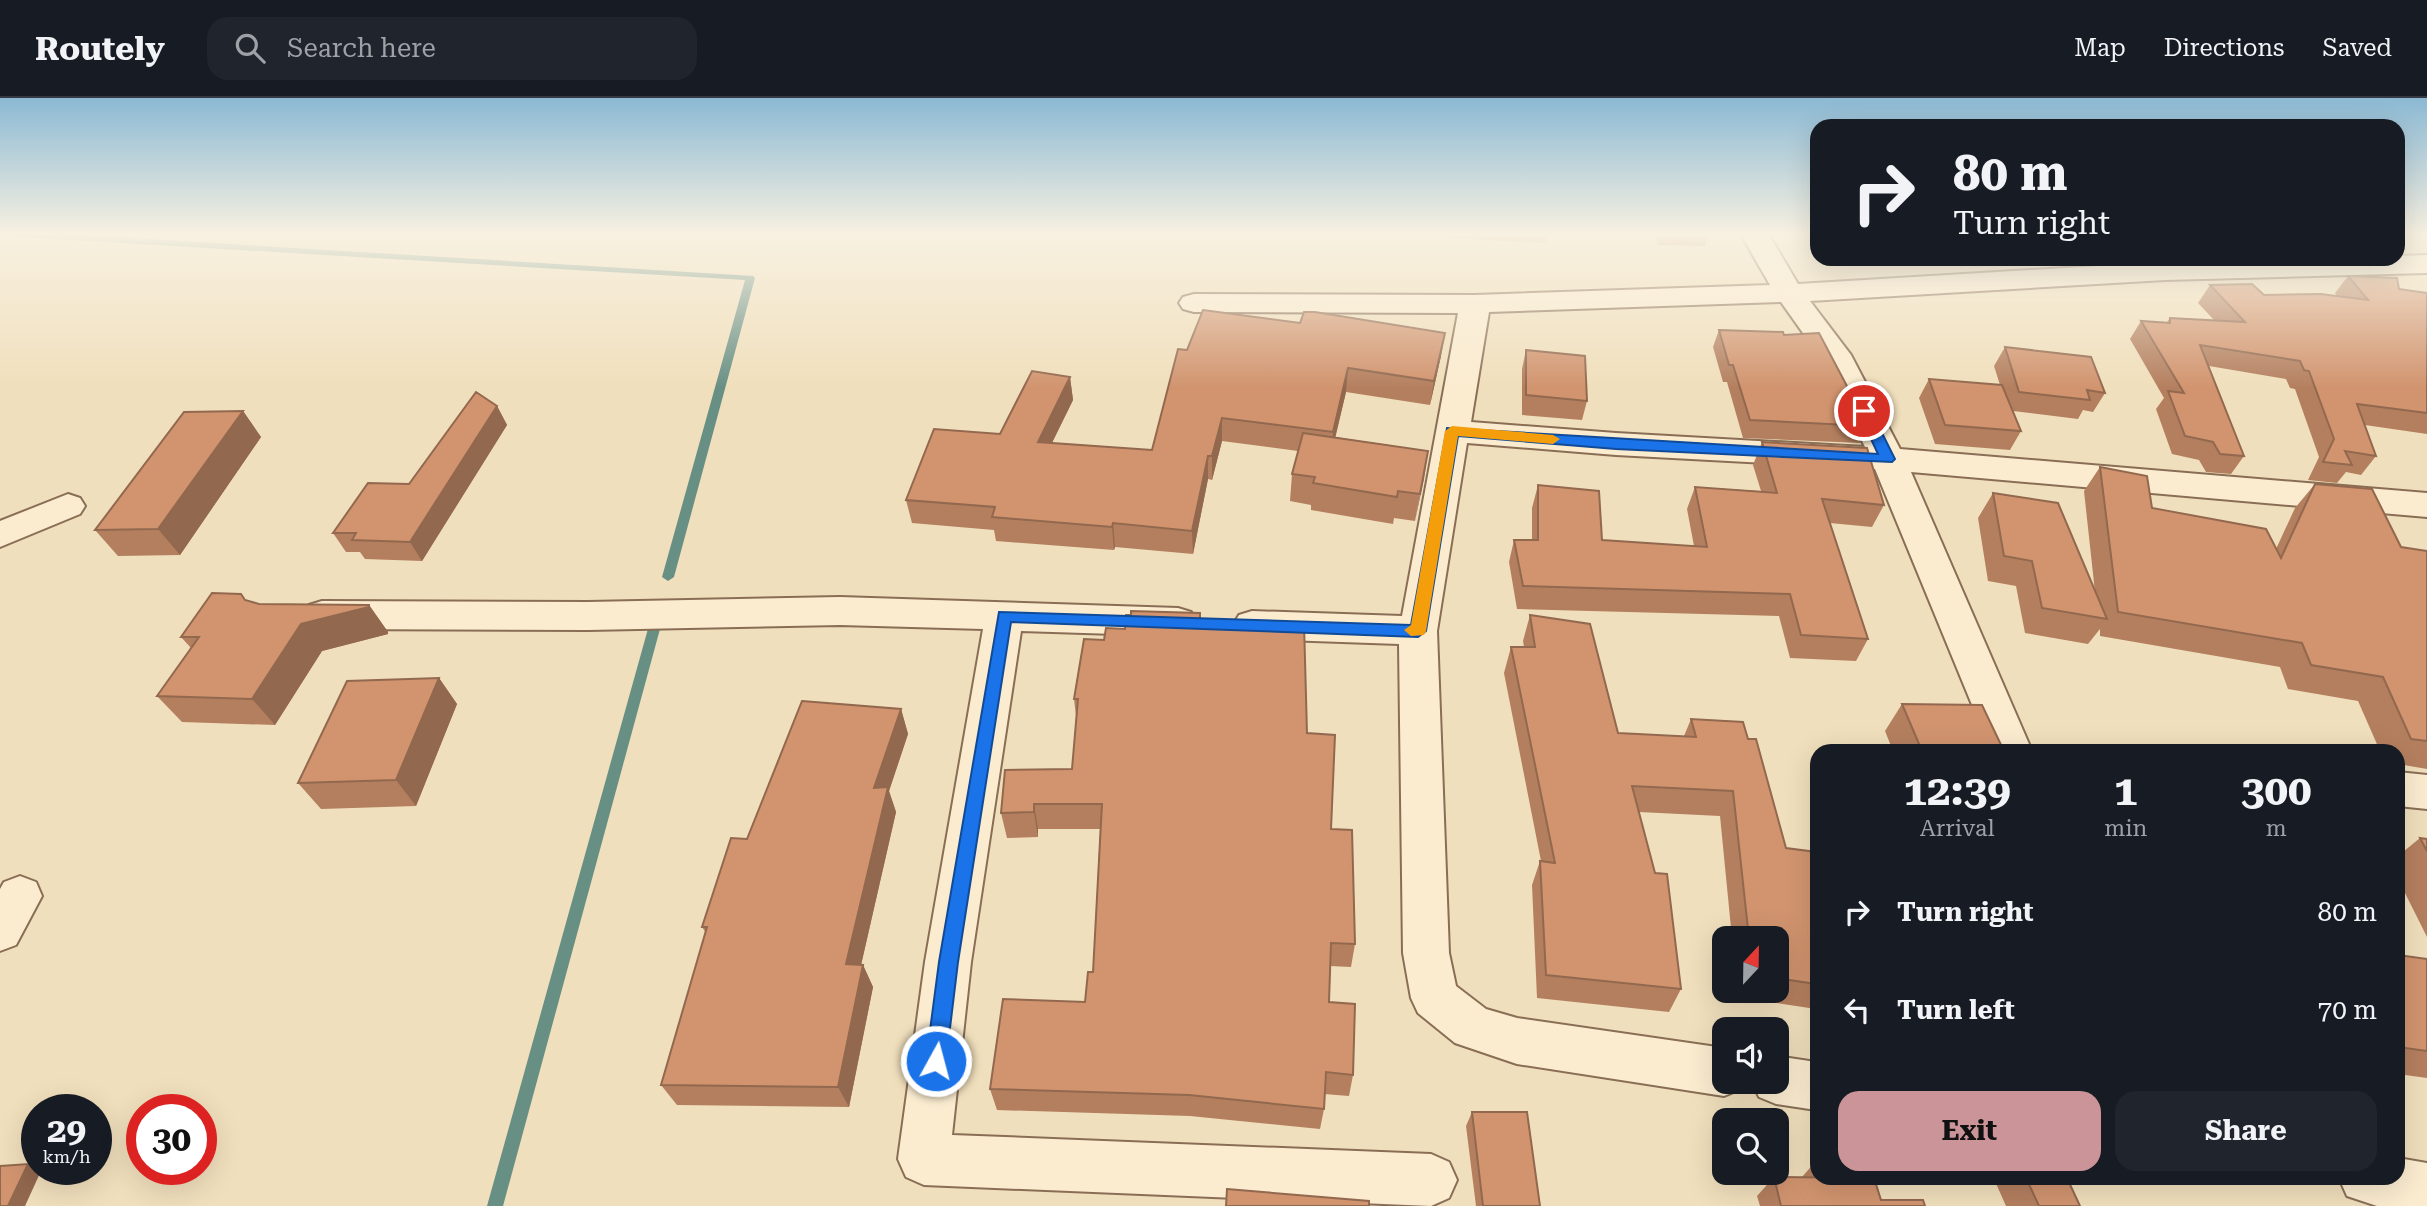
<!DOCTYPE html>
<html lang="en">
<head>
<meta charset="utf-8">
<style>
	:root { --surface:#171b24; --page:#20242c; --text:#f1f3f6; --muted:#9ea1a6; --line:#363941; --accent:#cb9499 }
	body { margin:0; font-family:"Roboto Serif",serif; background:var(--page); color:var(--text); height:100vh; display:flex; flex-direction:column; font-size:26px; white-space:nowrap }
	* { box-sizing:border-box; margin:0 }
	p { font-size:23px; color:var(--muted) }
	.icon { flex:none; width:38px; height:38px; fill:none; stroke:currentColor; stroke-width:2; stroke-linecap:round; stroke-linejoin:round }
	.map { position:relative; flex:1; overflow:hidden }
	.details { position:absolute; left:1810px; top:646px; width:595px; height:441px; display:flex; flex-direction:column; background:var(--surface); border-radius:21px; box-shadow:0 7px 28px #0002 }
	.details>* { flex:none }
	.hud { position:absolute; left:1810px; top:21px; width:595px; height:147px; border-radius:21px; box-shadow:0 7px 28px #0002; background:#171b24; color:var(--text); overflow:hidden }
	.needle { width:46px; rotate:22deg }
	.buttons { position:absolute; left:1712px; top:828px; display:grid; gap:14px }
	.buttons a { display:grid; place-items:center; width:77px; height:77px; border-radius:14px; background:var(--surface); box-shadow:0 7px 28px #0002; font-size:35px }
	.speed { position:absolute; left:21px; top:996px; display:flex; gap:14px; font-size:35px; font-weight:700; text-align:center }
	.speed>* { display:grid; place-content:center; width:91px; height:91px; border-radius:50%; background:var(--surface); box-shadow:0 7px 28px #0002; line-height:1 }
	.speed small { font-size:18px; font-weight:400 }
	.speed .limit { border:10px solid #d22; background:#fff; color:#111 }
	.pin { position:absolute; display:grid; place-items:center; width:60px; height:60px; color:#fff; margin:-30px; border:4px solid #fff; border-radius:50%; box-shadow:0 2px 7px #0007 }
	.me { position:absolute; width:77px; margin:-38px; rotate:7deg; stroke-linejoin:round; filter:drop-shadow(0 0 5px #0008) }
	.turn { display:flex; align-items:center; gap:24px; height:147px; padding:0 28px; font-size:32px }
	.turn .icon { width:91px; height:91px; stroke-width:2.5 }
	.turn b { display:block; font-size:49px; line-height:60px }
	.eta { display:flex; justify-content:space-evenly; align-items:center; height:119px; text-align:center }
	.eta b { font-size:42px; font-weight:700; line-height:49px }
	.cta { display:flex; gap:14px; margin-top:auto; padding:14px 28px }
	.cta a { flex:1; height:80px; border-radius:21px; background:var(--accent); color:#111; font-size:28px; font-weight:700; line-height:80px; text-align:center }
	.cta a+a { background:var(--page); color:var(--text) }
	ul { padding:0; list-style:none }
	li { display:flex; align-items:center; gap:21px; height:98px; padding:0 28px }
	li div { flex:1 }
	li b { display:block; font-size:26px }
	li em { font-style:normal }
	header { display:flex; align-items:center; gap:42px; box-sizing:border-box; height:98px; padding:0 35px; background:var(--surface); border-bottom:2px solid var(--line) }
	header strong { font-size:33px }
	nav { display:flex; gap:38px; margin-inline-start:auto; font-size:24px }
	.search { width:490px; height:63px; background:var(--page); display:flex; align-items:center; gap:18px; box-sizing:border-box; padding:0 24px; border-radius:21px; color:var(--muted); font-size:26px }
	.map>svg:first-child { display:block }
</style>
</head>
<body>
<header>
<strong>Routely</strong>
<div class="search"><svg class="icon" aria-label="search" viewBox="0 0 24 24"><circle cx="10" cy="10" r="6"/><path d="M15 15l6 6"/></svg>Search here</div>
<nav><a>Map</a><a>Directions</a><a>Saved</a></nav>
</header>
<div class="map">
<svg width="2427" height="1108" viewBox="0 0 2427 1108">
	<rect width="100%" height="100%" fill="#f0dfbc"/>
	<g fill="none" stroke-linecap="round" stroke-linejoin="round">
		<path fill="#688f84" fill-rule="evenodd" d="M 0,135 L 51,135 L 753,178 L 755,180 L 674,479 L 668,483 L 662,479 L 745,182 L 4,138 Z
			M 657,516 L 663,520 L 503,1108 L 487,1108 L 651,520 Z"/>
		<defs>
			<path id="minor" d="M 1740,135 L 1768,135 L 1798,186 L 2165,164 L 2398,161 L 2398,158 L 2427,157 L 2427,175 L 2165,182 L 1810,203 L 1851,257 L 1900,351 L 2427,395 L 2427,419 L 1911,374 L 2032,653 L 1991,653 L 1875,371 L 1616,357 L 1467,345 L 1437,533 L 1449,855 L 1456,888 L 1486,911 L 1517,920 L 1724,950 L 1724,984 L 1744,984 L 1741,991 L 1724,998 L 1517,966 L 1455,945 L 1418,915 L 1411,900 L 1403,855 L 1399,546 L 1252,541 L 1239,537 L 1233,527 L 1239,517 L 1252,513 L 1402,518 L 1458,215 L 1194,214 L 1183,211 L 1179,205 L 1183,199 L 1194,196 L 1475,197 L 1770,187 ZM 1781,204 L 1820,259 L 1865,349 L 1616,335 L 1471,324 L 1489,214 Z
				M 68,396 L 80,400 L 85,408 L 80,416 L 0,449 L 0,423 Z
				M 840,499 L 1178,510 L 1191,514 L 1197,524 L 1191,534 L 1178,538 L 1021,533 L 971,864 L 952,1037 L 1431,1056 L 1449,1064 L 1457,1082 L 1449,1100 L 1431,1108 L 924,1087 L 906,1079 L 898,1061 L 925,864 L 983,531 L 840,527 L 588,532 L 322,531 L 309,527 L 303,517 L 309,507 L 322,503 L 588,504 Z
				M 2398,674 L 2427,677 L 2427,711 L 2398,708 Z
				M 20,778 L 36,784 L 42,798 L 16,847 L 0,853 L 0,791 L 4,784 Z
				M 1776,958 L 1816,964 L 1816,1012 L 1776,1006 L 1759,999 L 1752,984 L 1776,984 Z
				M 2398,1060 L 2427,1065 L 2427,1108 L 2377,1108 L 2347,1098 L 2339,1080 L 2398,1080 Z"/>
		</defs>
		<use href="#minor" stroke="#896e55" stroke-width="4"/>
		<use href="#minor" fill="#fbecd0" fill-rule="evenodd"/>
	</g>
	<path fill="#b47f5f" d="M 1411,135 L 1547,135 L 1545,145 L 1411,138 Z
		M 1655,135 L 1709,135 L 1705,148 L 1658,147 Z
		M 2398,135 L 2418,135 L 2417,137 L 2398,137 Z
		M 2075,161 L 2103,161 L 2101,165 L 2080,166 Z
		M 2348,178 L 2399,191 L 2427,195 L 2427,336 L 2365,327 L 2376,358 L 2361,377 L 2346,374 L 2337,385 L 2308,382 L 2319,359 L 2295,291 L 2290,290 L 2286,281 L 2209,268 L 2244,358 L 2231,376 L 2206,374 L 2199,362 L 2172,356 L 2156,311 L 2164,300 L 2130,241 L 2141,223 L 2167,224 L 2170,220 L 2214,222 L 2198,205 L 2210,187 L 2264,197 L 2337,198 L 2335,195 Z
		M 1300,225 L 1441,258 L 1430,307 L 1346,294 L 1335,339 L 1428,353 L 1415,423 L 1394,420 L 1393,426 L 1311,412 L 1311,407 L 1290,403 L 1292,376 L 1298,353 L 1222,343 L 1212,382 L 1208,381 L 1193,456 L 1115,449 L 1114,452 L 996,443 L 994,432 L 912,425 L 906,402 L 1000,336 L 1070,279 L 1073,302 L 1052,345 L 1152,352 L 1187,252 Z
		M 1719,232 L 1784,237 L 1868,328 L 1860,345 L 1743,340 L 1727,284 L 1723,284 L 1713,249 Z
		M 2005,249 L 2105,295 L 2093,314 L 2083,312 L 2078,321 L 2013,313 L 2021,333 L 2010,352 L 1935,346 L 1919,300 L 1929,281 L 2000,287 L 1994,268 Z
		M 1526,252 L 1587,303 L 1582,322 L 1522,317 L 1522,271 Z
		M 497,308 L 507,327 L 422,463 L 365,461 L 360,454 L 346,454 L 333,435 L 409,386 Z
		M 243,313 L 261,339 L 180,457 L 118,458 L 95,432 Z
		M 1762,344 L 1884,407 L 1872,429 L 1830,425 L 1868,541 L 1856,563 L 1790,560 L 1779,518 L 1517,511 L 1509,464 L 1514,442 L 1532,442 L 1532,410 L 1538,387 L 1602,442 L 1694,448 L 1687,411 L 1695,389 L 1761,393 L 1753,367 Z
		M 2100,369 L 2152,410 L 2276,451 L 2295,410 L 2315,386 L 2401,449 L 2427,453 L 2427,671 L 2398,666 L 2398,653 L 2380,653 L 2358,603 L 2288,591 L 2280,569 L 2100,538 L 2100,531 L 2088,546 L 2025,535 L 2016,488 L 1988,483 L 1978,420 L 1993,395 L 2095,494 L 2084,393 Z
		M 246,502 L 259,506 L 369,507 L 388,534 L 388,536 L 322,553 L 275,627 L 182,624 L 157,598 L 191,550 L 181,539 Z
		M 1200,515 L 1200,523 L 1307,635 L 1331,731 L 1355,846 L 1351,869 L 1330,868 L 1329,904 L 1353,977 L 1349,998 L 1324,996 L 1324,1011 L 1320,1031 L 1190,1018 L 997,1012 L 990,991 L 1085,904 L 1093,874 L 1100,731 L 1038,731 L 1038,739 L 1007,740 L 1001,715 L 1072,671 L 1076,618 L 1074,601 L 1104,542 L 1125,531 Z
		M 1530,517 L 1618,635 L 1684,638 L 1691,621 L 1748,641 L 1786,750 L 1816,754 L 1816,911 L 1738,899 L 1738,892 L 1776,892 L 1776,840 L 1732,840 L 1720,718 L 1639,714 L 1681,891 L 1669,914 L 1537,900 L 1532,787 L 1540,763 L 1541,763 L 1504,575 L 1511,549 L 1524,549 L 1523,543 Z
		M 439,580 L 457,606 L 416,708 L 321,711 L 298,685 Z
		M 1902,606 L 2004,653 L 1893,653 L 1885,633 Z
		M 901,611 L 908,636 L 889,693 L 896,714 L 861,867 L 863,867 L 873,889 L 849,1009 L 677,1007 L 661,987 L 706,835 L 702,829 L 747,741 Z
		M 2420,740 L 2427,741 L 2427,839 L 2398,781 L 2398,758 Z
		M 2398,857 L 2427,861 L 2427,980 L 2398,976 Z
		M 1472,1014 L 1540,1108 L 1476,1108 L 1466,1028 Z
		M 1816,1063 L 1816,1080 L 1881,1102 L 1925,1108 L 1760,1108 L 1757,1098 L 1774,1079 L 1802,1079 Z
		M 1996,1080 L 2067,1080 L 2080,1108 L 2006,1108 L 1994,1081 Z"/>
	<path fill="#92684e" d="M 1445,235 L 1441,258 L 1430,307 L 1434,283 Z
		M 1348,270 L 1346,294 L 1331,358 L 1333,334 Z
		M 1070,279 L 1073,302 L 1041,367 L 1038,344 Z
		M 497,308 L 507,327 L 422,463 L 410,444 Z
		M 243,313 L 261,339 L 180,457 L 158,431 Z
		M 1222,320 L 1222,343 L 1212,382 L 1212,358 Z
		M 1428,353 L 1424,381 L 1415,423 L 1420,396 Z
		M 1208,358 L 1208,381 L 1193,456 L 1192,433 Z
		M 1113,425 L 1115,449 L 1114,452 L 1112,429 Z
		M 369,507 L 388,534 L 388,536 L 322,553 L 275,627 L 252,601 L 301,526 Z
		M 439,580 L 457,606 L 416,708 L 396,682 Z
		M 901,611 L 908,636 L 889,693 L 896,714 L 856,889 L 846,866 L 874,690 Z
		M 1034,706 L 1038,731 L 1038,739 L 1034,714 Z
		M 863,867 L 873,889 L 849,1009 L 838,989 Z
		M 28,1066 L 41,1073 L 25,1108 L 8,1108 Z"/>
	<path fill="#d1946f" stroke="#92684e" stroke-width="2" d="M 2348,178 L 2397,180 L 2399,191 L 2427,195 L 2427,315 L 2357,306 L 2376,358 L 2345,353 L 2352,367 L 2323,364 L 2334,341 L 2309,273 L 2304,272 L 2300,263 L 2200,247 L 2244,358 L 2220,356 L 2213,344 L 2185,338 L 2168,293 L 2184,295 L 2141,223 L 2170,225 L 2170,220 L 2245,224 L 2210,187 L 2252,186 L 2264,197 L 2321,196 L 2368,202 Z
		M 1203,212 L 1300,225 L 1304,214 L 1315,214 L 1445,235 L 1434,283 L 1348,270 L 1333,334 L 1222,320 L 1212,358 L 1208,358 L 1192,433 L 1113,425 L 1112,429 L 992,419 L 995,409 L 906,402 L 934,331 L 1000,336 L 1032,273 L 1070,279 L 1038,344 L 1152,352 L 1178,251 L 1187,252 Z
		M 1719,232 L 1783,234 L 1784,237 L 1819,235 L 1868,328 L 1750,322 L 1733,267 L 1729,267 Z
		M 2005,249 L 2091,259 L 2105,295 L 2087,292 L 2090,302 L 2019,294 Z
		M 1526,252 L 1585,258 L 1587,303 L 1526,297 Z
		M 1929,281 L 2002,287 L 2021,333 L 1945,327 Z
		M 476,294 L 497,308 L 410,444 L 352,442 L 356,435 L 333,435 L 368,385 L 409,386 Z
		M 243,313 L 158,431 L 95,432 L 184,314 Z
		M 1303,335 L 1428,353 L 1420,396 L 1398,393 L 1397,399 L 1313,385 L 1315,379 L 1292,376 Z
		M 1762,344 L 1867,350 L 1884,407 L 1822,401 L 1868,541 L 1801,537 L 1790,496 L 1523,488 L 1514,442 L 1538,442 L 1538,387 L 1599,393 L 1602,442 L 1707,449 L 1695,389 L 1777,395 Z
		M 2100,369 L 2147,378 L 2152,410 L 2266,431 L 2281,460 L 2315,386 L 2372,391 L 2401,449 L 2427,453 L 2427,643 L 2411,641 L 2383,579 L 2311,567 L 2302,545 L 2118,514 Z
		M 1993,395 L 2058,405 L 2107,521 L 2042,510 L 2032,463 L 2004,458 Z
		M 212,495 L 241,496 L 245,502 L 259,506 L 369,507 L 369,509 L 301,526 L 252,601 L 157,598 L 199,539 L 181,539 Z
		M 1131,513 L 1200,515 L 1200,523 L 1304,525 L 1307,635 L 1335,637 L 1331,731 L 1352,732 L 1355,846 L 1331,845 L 1329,904 L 1355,906 L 1353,977 L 1326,974 L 1324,1011 L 1189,997 L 990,991 L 1003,901 L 1085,904 L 1088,874 L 1093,874 L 1102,706 L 1034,706 L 1034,714 L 1001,715 L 1005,672 L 1072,671 L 1078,601 L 1074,601 L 1084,541 L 1104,542 L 1106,530 L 1125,531 L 1126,517 L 1131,517 Z
		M 1530,517 L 1590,526 L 1618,635 L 1696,639 L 1691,621 L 1743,624 L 1748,641 L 1756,641 L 1786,750 L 1816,754 L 1816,886 L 1776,880 L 1776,840 L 1749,840 L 1733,693 L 1632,688 L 1655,775 L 1667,776 L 1681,891 L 1546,877 L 1540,763 L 1555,765 L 1511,549 L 1535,549 Z
		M 439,580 L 396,682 L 298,685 L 347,583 Z
		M 802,603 L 901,611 L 874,690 L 888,689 L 846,866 L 863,867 L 838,989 L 661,987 L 707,829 L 702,829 L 731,740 L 747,741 Z
		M 1902,606 L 1982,607 L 2004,653 L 1922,653 Z
		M 2420,740 L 2427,741 L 2427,753 Z
		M 2398,857 L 2427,861 L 2427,953 L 2398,949 Z
		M 1472,1014 L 1527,1014 L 1540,1108 L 1483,1108 Z
		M 28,1066 L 8,1108 L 0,1108 L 0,1068 Z
		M 1774,1079 L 1874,1080 L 1881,1102 L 1923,1102 L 1925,1108 L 1781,1108 Z
		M 2026,1080 L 2067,1080 L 2080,1108 L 2039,1108 Z
		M 1227,1091 L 1369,1103 L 1369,1108 L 1226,1108 Z"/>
	<linearGradient id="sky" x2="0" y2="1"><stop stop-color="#8bb9d4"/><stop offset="0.47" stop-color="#f8f1e1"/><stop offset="1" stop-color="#f8f1e1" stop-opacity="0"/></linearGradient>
	<rect width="2427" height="290" fill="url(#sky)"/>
	<path fill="#1a73e8" stroke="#114b97" stroke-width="2" d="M 1864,309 L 1871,313 L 1895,361 L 1892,364 L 1616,351 L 1458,338 L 1426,533 L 1418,539 L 1011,524 L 958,864 L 946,963 L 943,970 L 936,972 L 929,970 L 926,963 L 939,864 L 999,514 L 1411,527 L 1447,330 L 1878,356 L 1858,313 Z"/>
	<path fill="#f59e0b" d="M 1452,328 L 1553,337 L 1560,341 L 1553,346 L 1458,338 L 1426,533 L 1424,537 L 1411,538 L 1404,532 L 1411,527 L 1445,333 Z"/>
</svg>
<div class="buttons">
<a><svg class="needle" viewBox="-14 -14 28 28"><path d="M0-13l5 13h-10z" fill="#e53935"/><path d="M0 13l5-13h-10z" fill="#9ea1a6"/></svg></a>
<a><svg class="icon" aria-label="sound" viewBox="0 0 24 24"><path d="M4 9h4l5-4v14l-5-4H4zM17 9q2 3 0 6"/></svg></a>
<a><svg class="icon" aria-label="search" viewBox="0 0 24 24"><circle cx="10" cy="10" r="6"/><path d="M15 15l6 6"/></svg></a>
</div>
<div class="speed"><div>29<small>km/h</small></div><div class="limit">30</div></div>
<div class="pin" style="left:1864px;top:313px;background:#d93025"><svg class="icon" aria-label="arrive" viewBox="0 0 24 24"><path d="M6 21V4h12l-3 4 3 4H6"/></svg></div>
<svg class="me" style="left:936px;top:963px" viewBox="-20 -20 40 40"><circle r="17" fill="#1a73e8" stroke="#fff" stroke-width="3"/><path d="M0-11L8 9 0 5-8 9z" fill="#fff"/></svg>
<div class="hud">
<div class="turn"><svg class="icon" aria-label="right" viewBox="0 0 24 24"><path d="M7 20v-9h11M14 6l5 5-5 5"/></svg><div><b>80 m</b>Turn right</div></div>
</div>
<section class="details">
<div class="eta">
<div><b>12:39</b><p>Arrival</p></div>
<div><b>1</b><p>min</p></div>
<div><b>300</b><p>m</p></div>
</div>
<ul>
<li><svg class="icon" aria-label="right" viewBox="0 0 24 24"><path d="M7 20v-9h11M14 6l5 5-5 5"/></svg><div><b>Turn right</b></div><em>80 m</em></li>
<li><svg class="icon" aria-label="left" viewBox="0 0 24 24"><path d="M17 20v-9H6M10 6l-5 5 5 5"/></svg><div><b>Turn left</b></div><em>70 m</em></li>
</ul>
<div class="cta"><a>Exit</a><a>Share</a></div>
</section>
</div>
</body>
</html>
